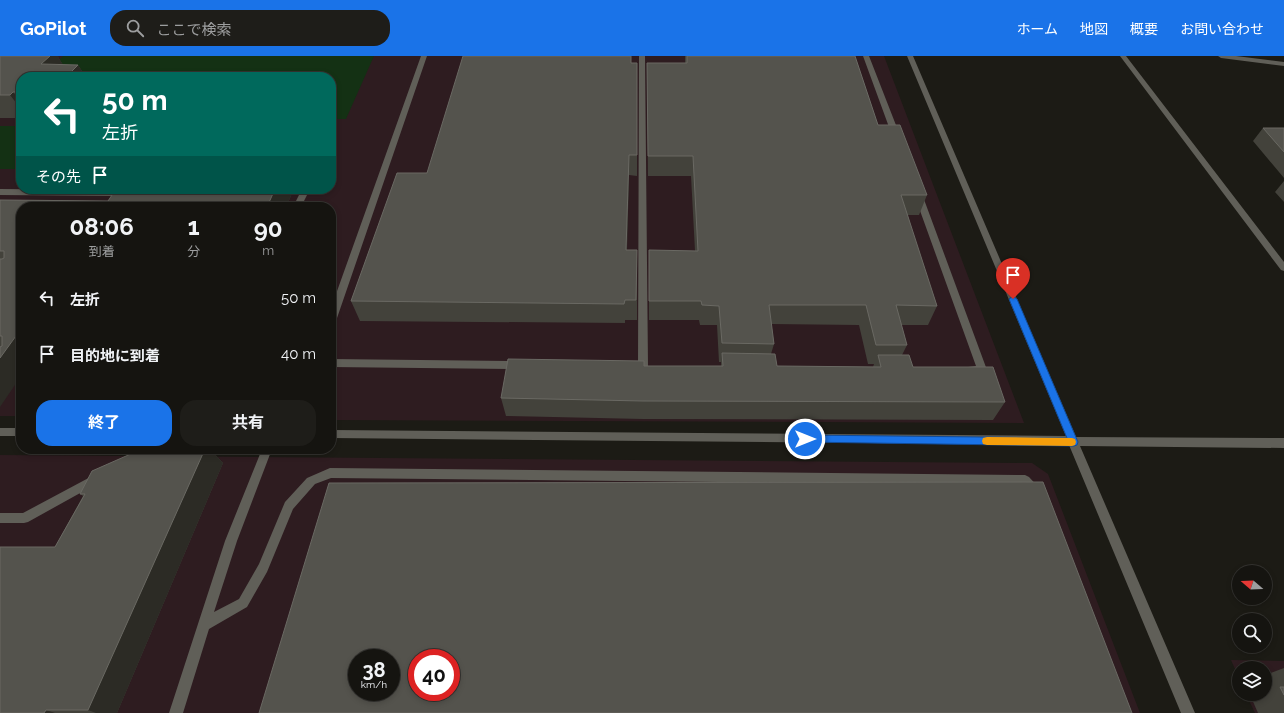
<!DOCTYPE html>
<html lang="ja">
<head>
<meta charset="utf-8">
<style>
	:root { --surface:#151410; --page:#1e1d19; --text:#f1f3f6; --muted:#9d9e9f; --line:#343330; --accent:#1a73e8 }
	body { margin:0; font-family:Raleway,"Noto Sans JP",sans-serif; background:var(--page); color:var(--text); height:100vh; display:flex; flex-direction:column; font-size:15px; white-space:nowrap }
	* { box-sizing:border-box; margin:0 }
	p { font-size:13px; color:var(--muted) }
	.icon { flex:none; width:22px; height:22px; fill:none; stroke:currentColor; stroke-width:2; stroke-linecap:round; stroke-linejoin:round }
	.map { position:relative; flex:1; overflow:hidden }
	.panel { position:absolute; left:16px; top:146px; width:320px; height:252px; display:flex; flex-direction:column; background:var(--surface); border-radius:16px; box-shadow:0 2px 6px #0003,0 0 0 1px var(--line) }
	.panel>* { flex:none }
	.banner { position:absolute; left:16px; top:16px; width:320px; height:122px; border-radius:16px; box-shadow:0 2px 6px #0003,0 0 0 1px var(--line); background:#00695c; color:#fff; overflow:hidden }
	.needle { width:26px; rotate:289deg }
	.buttons { position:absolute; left:1232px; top:509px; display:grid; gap:8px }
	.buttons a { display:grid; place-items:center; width:40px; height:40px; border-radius:50%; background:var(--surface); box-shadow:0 2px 6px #0003,0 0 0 1px var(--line); font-size:20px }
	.speed { position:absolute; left:348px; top:593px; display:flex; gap:8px; font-size:20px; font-weight:700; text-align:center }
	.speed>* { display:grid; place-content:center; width:52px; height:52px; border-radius:50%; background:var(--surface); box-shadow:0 2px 6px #0003,0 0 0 1px var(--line); line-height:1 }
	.speed small { font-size:10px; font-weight:400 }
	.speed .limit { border:6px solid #d22; background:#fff; color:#111 }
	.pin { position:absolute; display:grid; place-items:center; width:34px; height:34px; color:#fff; margin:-41px -17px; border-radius:50% 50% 50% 0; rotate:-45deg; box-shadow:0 0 4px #0007 }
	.pin .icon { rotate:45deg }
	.me { position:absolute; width:44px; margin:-22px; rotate:90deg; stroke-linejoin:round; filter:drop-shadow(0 0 3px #0008) }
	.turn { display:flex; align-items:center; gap:14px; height:84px; padding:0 20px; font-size:18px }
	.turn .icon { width:52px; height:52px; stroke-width:2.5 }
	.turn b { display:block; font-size:28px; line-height:34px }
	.then { display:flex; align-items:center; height:38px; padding:0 20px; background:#0003; gap:8px; font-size:15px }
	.eta { display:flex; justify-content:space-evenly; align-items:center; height:68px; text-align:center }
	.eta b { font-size:24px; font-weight:700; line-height:28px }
	.action { display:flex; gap:8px; margin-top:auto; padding:8px 20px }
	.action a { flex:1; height:46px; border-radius:16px; background:var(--accent); color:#fff; font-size:16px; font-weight:700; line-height:46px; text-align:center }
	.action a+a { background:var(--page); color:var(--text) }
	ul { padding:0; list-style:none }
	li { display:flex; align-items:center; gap:12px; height:56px; padding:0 20px }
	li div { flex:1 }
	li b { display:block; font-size:15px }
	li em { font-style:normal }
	header { display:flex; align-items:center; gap:24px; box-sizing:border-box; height:56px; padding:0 20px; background:var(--accent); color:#fff }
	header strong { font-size:19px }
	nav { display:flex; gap:22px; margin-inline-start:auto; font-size:14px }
	.search { width:280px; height:36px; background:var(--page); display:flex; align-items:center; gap:10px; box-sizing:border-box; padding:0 14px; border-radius:16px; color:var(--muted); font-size:15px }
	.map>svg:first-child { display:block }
</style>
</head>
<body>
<header>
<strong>GoPilot</strong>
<div class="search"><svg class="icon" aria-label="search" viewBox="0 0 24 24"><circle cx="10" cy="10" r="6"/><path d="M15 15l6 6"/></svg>ここで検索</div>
<nav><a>ホーム</a><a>地図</a><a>概要</a><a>お問い合わせ</a></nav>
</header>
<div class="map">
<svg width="1284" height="657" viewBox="0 0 1284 657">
	<rect width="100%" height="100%" fill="#1c1b15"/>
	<path fill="#2e1c20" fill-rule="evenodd" d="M 0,0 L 884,0 L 1024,367 L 331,364 L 331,151 L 21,151 L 21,360 L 0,360 ZM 21,21 L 331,21 L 331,133 L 21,133 Z
		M 0,399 L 1032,407 L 1048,418 L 1140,657 L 0,657 ZM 357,602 L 391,602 L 391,636 L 357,636 ZM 417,602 L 451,602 L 451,636 L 417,636 Z
		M 1231,604 L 1284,605 L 1284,657 L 1255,657 L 1246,638 L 1265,638 L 1265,612 L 1239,612 L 1239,622 Z"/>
	<path fill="#143114" d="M 63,0 L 374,0 L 346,63 L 331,63 L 331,21 L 71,21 L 46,17 Z
		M 0,70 L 21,70 L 21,113 L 0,113 Z"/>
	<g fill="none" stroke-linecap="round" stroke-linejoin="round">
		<path fill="#605f58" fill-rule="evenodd" d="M 421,0 L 427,0 L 336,265 L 331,268 L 331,252 Z
			M 639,0 L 645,0 L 648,310 L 646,313 L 640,313 L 638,310 Z
			M 863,0 L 869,0 L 901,82 L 900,84 L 897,84 L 893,82 Z
			M 907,0 L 913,0 L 1076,381 L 1284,382 L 1284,392 L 1080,390 L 1195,657 L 1181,657 L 1069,389 L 331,382 L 331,374 L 1066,380 Z
			M 1120,0 L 1126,0 L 1284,206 L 1284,215 L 1281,214 Z
			M 1218,0 L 1236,0 L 1284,6 L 1284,10 L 1221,2 Z
			M 331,72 L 337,74 L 334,81 L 331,81 Z
			M 0,133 L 111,134 L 112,133 L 120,133 L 116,139 L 113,140 L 0,139 Z
			M 302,133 L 310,133 L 301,151 L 293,151 Z
			M 918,135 L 922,138 L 987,314 L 985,317 L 968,317 L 966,314 L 968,311 L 976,310 L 914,138 Z
			M 331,303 L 519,305 L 522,306 L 524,309 L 522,312 L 519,313 L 331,311 Z
			M 0,372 L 21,372 L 21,380 L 0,380 Z
			M 262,393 L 272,393 L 237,485 L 214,556 L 239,543 L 259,508 L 285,446 L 307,422 L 330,412 L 1025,419 L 1029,421 L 1043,436 L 1041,440 L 1037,441 L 1033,440 L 1022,429 L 331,422 L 315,428 L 293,453 L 267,516 L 247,551 L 209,573 L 183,657 L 169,657 L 225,485 Z
			M 96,418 L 100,420 L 102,423 L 100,426 L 28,466 L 24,467 L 0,467 L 0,457 L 23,457 Z"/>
	</g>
	<path fill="#43423b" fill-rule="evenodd" d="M 0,0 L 58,1 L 63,9 L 78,9 L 86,21 L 21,21 L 21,62 L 0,62 Z
		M 685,0 L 855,0 L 878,69 L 927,139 L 919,159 L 907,159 L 937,250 L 928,269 L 901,269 L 907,289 L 902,299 L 913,311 L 1005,346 L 993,364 L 643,363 L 506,360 L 501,342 L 644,310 L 721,310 L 721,306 L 719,306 L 717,269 L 700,269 L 699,264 L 649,264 L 649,194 L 695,195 L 691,120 L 648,120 L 647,7 L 685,7 ZM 771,268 L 859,269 L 868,308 L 874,308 L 873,311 L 777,310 L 771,298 L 774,288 Z
		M 632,7 L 637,7 L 637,120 L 629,119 L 627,194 L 637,194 L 637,264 L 625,264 L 625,267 L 360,265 L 351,245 Z
		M 1263,72 L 1284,72 L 1284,122 L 1253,85 Z
		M 1284,125 L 1284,146 L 1275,136 Z
		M 294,133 L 286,151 L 21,151 L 0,351 L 0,144 L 108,145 Z
		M 142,393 L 210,393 L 223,407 L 117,657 L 0,657 L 55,491 L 83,440 L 80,438 Z
		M 1284,612 L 1284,657 L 1258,657 L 1251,641 L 1259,638 L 1265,638 L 1265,619 Z"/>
	<path fill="#2c2b25" d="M 28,0 L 59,0 L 58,1 L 69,18 L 78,9 L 86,21 L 50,21 Z
		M 13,36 L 21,46 L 21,53 L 10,39 Z
		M 629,99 L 629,119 L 626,214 L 626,194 Z
		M 275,133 L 294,133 L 286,151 L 267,151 Z
		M 21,273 L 21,320 L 0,351 L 0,302 Z
		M 205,393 L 210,393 L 223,407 L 117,657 L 96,657 L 88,654 Z
		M 46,654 L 55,657 L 44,657 Z"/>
	<path fill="#54534d" stroke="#6a6963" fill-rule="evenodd" d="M 0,0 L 50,0 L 41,8 L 78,9 L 66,21 L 21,21 L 21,36 L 13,36 L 10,39 L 0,39 Z
		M 463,0 L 631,0 L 631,7 L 637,7 L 637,99 L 629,99 L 626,194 L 637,194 L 636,244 L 625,244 L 624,248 L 351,245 L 397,117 L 427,117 Z
		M 687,0 L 855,0 L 878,69 L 900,69 L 927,139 L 901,139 L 937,250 L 896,249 L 907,289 L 876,289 L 866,249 L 769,249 L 774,288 L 722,287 L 719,250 L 702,249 L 701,245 L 649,245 L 649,194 L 698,195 L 693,100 L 648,100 L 647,7 L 687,7 Z
		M 1263,72 L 1284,72 L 1284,96 Z
		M 116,133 L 275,133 L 267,151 L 21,151 L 21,273 L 0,302 L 0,291 L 2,290 L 2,280 L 0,280 L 0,203 L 2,203 L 4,202 L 4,195 L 0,195 L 0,144 L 108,145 Z
		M 722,297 L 775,298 L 777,310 L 881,311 L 878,299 L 909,299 L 913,311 L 993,311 L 1005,346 L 643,345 L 501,342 L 508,303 L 644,305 L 644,310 L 723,310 Z
		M 142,393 L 205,393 L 88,654 L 46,654 L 44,657 L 0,657 L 0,491 L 55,491 L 85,438 L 80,438 L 92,415 Z
		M 1043,426 L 1132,657 L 259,657 L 329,427 ZM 357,602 L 391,602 L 391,636 L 357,636 ZM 417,602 L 451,602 L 451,636 L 417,636 Z
		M 1280,631 L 1284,631 L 1284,639 Z"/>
	<path fill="#1a73e8" stroke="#114b97" d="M 1013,240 L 1017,243 L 1078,386 L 1077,389 L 1074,390 L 802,386 L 800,383 L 802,381 L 805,379 L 1067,382 L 1009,243 Z"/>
	<path fill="#f59e0b" d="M 987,381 L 1072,382 L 1075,383 L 1076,386 L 1075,389 L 1072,390 L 987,389 L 983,388 L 982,385 L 983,382 Z"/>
</svg>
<div class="buttons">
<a><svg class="needle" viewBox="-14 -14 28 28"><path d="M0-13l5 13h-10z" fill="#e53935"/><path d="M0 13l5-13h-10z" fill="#9d9e9f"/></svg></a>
<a><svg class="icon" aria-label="search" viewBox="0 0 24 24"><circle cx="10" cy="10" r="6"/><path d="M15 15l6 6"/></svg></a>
<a><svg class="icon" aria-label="layers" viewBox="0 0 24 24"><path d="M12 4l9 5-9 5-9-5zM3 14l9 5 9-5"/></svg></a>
</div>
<div class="speed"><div>38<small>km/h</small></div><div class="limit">40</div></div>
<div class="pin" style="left:1013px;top:243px;background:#d93025"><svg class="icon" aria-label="arrive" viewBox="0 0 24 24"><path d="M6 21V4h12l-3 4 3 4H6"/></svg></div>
<svg class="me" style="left:805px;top:383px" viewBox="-20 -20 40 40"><circle r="17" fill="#1a73e8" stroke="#fff" stroke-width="3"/><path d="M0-11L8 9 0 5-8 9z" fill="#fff"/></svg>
<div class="banner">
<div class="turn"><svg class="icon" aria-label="left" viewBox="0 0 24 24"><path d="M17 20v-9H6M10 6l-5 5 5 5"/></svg><div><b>50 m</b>左折</div></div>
<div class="then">その先<svg class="icon" aria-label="arrive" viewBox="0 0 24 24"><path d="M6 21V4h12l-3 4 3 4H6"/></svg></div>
</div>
<section class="panel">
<div class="eta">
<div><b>08:06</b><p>到着</p></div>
<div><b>1</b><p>分</p></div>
<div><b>90</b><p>m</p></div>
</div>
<ul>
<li><svg class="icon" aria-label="left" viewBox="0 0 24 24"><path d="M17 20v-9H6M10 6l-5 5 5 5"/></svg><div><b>左折</b></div><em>50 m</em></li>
<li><svg class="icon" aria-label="arrive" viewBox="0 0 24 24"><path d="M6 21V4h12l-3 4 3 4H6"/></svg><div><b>目的地に到着</b></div><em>40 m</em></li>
</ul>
<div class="action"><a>終了</a><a>共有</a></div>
</section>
</div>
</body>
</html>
